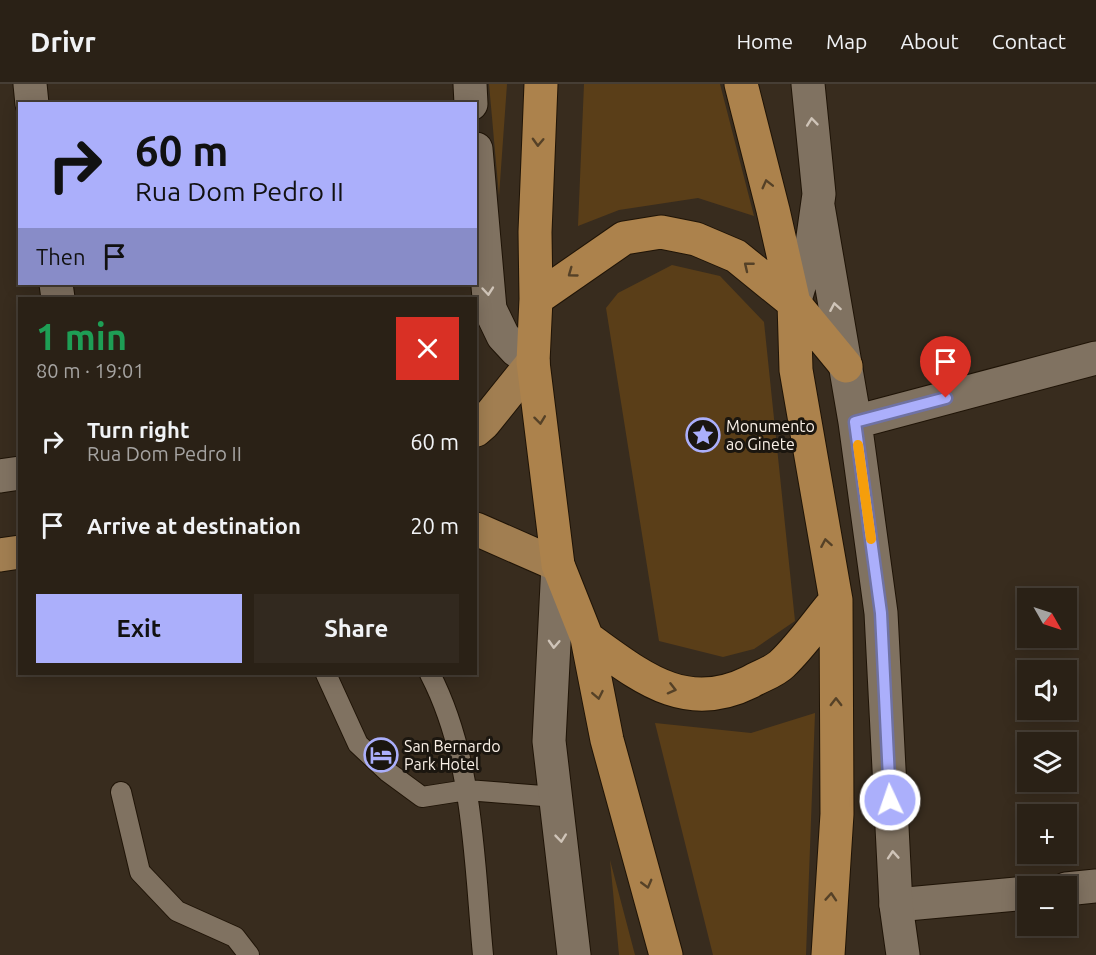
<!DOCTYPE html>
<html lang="en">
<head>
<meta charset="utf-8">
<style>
	:root { --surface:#2a2116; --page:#32291f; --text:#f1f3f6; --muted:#a5a3a1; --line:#463e35; --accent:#abaffb }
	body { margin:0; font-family:Ubuntu,sans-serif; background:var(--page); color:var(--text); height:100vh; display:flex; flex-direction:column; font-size:22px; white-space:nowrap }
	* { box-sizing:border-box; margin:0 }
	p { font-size:20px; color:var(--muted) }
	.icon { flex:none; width:33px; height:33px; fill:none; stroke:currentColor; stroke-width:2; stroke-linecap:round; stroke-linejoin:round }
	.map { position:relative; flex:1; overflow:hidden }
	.details { position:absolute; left:18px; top:213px; width:459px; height:378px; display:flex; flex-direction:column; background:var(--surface); border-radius:0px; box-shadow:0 3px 15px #0003,0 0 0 2px var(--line) }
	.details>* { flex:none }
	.banner { position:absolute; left:18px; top:18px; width:459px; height:183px; border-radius:0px; box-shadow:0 3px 15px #0003,0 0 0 2px var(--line); background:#abaffb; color:#111; overflow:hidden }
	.needle { width:39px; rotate:129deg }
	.controls { position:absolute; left:1017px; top:504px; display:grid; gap:12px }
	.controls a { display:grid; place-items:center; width:60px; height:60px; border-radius:0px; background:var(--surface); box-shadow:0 3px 15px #0003,0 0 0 2px var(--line); font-size:30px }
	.pin { position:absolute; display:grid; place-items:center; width:51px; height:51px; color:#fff; margin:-62px -26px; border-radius:50% 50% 50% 0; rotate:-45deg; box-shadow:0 0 6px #0007 }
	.pin .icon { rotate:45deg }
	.me { position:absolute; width:66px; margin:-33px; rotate:357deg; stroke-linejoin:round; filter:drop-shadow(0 0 4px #0008) }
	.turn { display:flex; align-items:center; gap:21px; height:126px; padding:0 18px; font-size:27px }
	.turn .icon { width:78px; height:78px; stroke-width:2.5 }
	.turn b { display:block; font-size:42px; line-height:51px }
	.then { display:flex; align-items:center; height:57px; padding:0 18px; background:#0003; gap:12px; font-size:22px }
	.round { display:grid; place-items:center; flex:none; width:63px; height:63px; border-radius:0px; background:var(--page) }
	.overview { display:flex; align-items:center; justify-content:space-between; height:102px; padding:0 18px }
	h1 { font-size:36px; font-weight:700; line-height:45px; color:#1e9e55 }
	.button { display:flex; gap:12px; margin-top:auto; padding:12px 18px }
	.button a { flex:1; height:69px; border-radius:0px; background:var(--accent); color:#111; font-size:24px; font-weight:700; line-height:69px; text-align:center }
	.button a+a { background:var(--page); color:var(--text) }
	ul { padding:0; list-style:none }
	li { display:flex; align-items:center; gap:18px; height:84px; padding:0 18px }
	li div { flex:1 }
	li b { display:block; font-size:22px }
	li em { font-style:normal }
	header { display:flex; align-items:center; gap:36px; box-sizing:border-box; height:84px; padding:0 30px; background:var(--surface); border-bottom:2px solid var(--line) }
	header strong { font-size:28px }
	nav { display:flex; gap:33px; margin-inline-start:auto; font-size:21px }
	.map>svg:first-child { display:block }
</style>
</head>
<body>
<header>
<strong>Drivr</strong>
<nav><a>Home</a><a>Map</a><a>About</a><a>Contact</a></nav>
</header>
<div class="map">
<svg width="1096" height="871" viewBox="0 0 1096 871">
	<rect width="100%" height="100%" fill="#382c1e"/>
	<path fill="#5a3e18" d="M 489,0 L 507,0 L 499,112 Z
		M 584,0 L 720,0 L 754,132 L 698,114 L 619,126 L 578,142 Z
		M 672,181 L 720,192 L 764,238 L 795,537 L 754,565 L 723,573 L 659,557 L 606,224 L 618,209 Z
		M 815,629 L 806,871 L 713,871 L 655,639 L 751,649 Z
		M 610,776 L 635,871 L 619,871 Z"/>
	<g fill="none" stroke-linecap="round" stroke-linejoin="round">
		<defs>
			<path id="service" d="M 326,590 L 358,660 L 388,688 L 422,713 L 467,706 L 556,713
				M 430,590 C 474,675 474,777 483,871
				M 121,708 L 140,788 L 177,827 L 235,853 L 249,871"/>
			<path id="minor" d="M 30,0 L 32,20
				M 470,0 L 471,20
				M 476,65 L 490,225 L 503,252 L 516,266 L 533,278
				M 56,200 L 58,214
				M 558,481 L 549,657 L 574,871
				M 1066,805 L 1096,802
				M 896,821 L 1028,809"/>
			<path id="tertiary" d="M 818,122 L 855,338 L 881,529 L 896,821 L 903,871
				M 794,219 L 812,160 L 819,110 L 808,0
				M 855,338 L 1096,274
				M 0,392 L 20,389"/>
			<path id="primary" d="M 476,346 L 484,339 L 533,278
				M 476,445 L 558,481
				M 0,471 L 20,468"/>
			<path id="trunk" d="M 541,0 L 535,148 L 536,215 L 533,278 L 558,481 L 587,554 L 607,656 L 666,871
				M 741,0 L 773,126 L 794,219 L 796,286 L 836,516 L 837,730 L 828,871
				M 536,215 L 624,154 L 661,148 L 696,155 L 736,172 L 794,219 L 846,282
				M 587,554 C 639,591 684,631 750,598 C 760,592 774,588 782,580 C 802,561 818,537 836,516"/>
		</defs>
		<use href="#service" stroke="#1f1407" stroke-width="22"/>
		<use href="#minor" stroke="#1f1407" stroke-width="35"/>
		<use href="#tertiary" stroke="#1f1407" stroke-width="35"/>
		<use href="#primary" stroke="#1f1407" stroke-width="35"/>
		<use href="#trunk" stroke="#1f1407" stroke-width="35"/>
		<use href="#service" stroke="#807261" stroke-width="20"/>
		<use href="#minor" stroke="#807261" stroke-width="33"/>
		<use href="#tertiary" stroke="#807261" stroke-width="33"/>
		<use href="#primary" stroke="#a17e51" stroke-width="33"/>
		<use href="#trunk" stroke="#ac824c" stroke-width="33"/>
	</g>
	<defs><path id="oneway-chevron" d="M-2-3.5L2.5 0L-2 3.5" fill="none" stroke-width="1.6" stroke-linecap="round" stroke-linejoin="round" transform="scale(1.5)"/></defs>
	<g stroke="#cfc4b8">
		<use href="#oneway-chevron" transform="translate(812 38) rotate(-96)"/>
		<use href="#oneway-chevron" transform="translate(488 207) rotate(85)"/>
		<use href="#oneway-chevron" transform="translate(835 223) rotate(-100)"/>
		<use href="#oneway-chevron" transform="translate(554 560) rotate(93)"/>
		<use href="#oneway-chevron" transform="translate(561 754) rotate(84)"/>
		<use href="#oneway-chevron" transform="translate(893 771) rotate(-94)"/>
	</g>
	<g stroke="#554127">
		<use href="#oneway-chevron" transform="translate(538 58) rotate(92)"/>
		<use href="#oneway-chevron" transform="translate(767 100) rotate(-104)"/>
		<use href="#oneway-chevron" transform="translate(748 182) rotate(-141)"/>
		<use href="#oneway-chevron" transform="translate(572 189) rotate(144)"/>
		<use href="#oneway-chevron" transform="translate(540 336) rotate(83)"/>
		<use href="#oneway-chevron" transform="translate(826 459) rotate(-100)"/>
		<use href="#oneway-chevron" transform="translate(672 605) rotate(14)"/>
		<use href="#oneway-chevron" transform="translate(598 611) rotate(79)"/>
		<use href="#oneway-chevron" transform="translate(836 618) rotate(-90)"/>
		<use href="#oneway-chevron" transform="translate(647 800) rotate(75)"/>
		<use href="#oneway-chevron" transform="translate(831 813) rotate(-86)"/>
	</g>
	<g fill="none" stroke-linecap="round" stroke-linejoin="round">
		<defs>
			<path id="route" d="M 890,716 L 881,529 L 855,338 L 946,314"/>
		</defs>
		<use href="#route" stroke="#6f72a3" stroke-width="15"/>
		<use href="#route" stroke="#abaffb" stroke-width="10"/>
		<path stroke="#f59e0b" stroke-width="10" d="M 858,361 L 871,455"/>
	</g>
	<defs>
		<symbol id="sight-ring" viewBox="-11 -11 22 22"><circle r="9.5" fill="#1b160f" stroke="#abaffb" stroke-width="1.5"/><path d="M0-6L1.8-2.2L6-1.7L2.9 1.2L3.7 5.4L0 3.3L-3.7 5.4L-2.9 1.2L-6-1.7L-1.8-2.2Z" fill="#abaffb"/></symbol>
		<symbol id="hotel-ring" viewBox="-11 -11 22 22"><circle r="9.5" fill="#1b160f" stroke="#abaffb" stroke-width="1.5"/><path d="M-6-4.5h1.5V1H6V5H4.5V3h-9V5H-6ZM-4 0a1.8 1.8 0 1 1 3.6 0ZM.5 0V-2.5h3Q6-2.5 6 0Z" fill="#abaffb"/></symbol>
	</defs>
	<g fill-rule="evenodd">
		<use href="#sight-ring" x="684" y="332" width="38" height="38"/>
		<use href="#hotel-ring" x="362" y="652" width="38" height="38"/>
	</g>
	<g text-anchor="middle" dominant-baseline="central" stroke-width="6" stroke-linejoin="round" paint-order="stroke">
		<g font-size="16" fill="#f9f0e7" stroke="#1b160f" text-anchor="start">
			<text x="726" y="342">Monumento<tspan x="726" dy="18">ao Ginete</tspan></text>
			<text x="404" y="662">San Bernardo<tspan x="404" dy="18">Park Hotel</tspan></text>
		</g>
	</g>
</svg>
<div class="controls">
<a><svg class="needle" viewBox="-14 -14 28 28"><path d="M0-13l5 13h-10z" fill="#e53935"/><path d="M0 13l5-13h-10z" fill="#a5a3a1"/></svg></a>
<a><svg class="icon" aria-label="sound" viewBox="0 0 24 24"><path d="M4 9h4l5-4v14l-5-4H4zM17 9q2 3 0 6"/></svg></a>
<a><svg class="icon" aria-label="layers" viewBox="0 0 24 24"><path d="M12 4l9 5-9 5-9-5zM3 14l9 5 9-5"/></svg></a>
<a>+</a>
<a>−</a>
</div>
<div class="pin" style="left:946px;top:314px;background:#d93025"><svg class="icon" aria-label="arrive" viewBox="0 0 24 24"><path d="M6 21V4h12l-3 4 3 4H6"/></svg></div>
<svg class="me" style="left:890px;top:716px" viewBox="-20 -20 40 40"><circle r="17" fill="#abaffb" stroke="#fff" stroke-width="3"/><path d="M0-11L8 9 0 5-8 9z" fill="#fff"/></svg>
<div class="banner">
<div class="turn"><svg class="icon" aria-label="right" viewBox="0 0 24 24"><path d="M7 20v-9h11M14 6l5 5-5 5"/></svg><div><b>60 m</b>Rua Dom Pedro II</div></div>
<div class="then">Then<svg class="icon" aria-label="arrive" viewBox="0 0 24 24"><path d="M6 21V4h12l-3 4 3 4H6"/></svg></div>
</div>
<section class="details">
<div class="overview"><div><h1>1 min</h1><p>80 m · 19:01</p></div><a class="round" style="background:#d93025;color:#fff"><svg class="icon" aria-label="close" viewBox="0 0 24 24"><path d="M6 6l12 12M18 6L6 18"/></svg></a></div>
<ul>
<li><svg class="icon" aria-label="right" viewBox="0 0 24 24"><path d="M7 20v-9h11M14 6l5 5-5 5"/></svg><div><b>Turn right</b><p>Rua Dom Pedro II</p></div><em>60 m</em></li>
<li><svg class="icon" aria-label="arrive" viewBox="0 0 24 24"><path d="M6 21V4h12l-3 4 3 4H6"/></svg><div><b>Arrive at destination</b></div><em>20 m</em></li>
</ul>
<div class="button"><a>Exit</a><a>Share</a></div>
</section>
</div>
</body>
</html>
